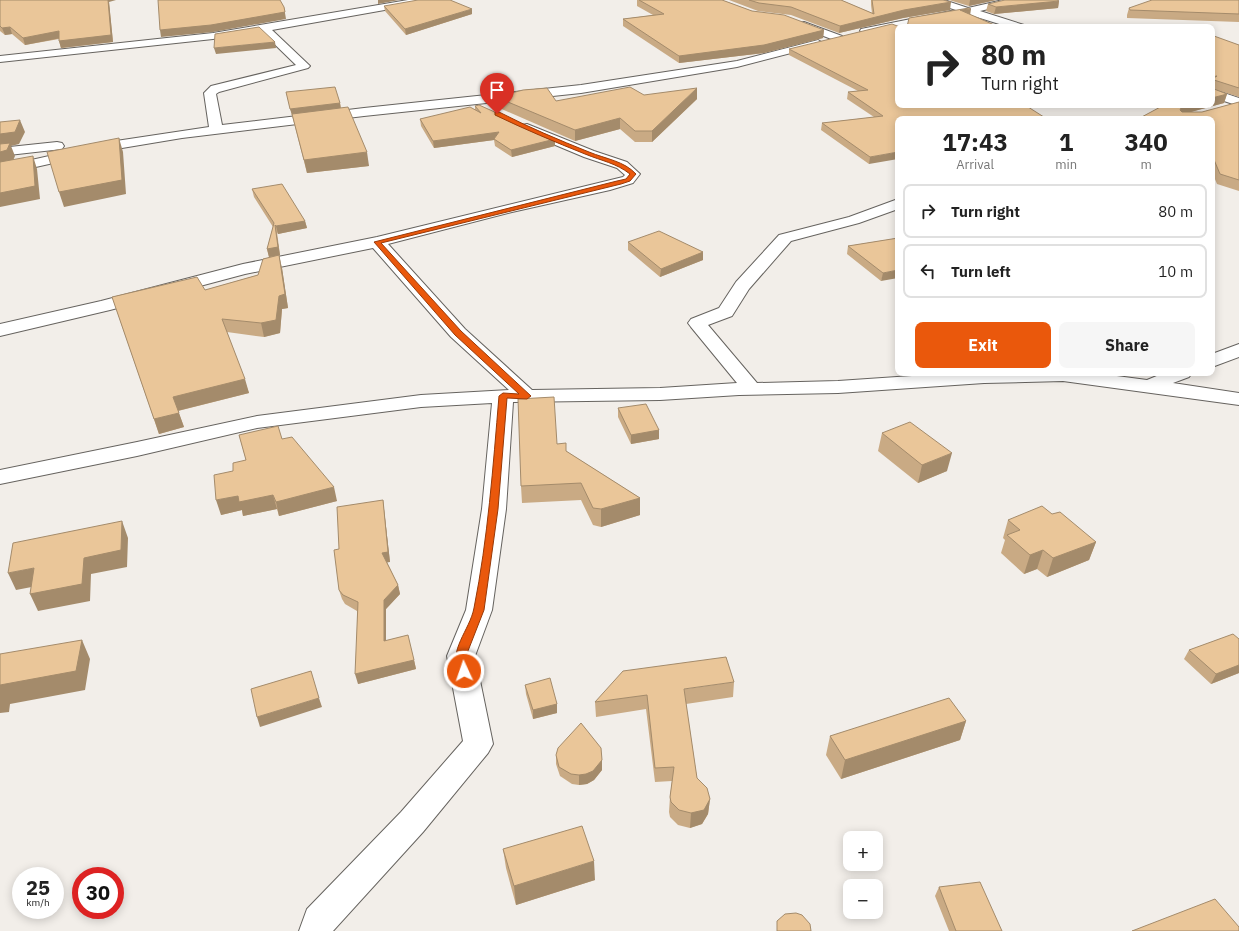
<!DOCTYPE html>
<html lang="en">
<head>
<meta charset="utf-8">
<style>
	:root { --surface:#fff; --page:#f6f6f6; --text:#222; --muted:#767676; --line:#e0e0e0; --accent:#ea580c }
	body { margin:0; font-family:"IBM Plex Sans",sans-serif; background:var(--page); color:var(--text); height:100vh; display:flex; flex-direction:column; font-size:15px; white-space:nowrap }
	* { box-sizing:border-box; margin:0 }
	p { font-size:13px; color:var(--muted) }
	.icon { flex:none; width:22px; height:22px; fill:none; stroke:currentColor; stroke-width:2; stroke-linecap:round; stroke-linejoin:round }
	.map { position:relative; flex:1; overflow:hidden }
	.sheet { position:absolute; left:895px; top:116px; width:320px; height:260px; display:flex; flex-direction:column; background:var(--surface); border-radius:8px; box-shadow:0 2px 10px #0003 }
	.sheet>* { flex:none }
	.guide { position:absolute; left:895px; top:24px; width:320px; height:84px; border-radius:8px; box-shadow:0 2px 10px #0003; background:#fff; color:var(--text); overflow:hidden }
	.buttons { position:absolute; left:843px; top:831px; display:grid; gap:8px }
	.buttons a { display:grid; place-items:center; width:40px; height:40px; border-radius:8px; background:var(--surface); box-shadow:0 2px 10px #0003; font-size:20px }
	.speed { position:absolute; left:12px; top:867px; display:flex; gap:8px; font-size:20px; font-weight:700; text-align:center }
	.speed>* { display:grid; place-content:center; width:52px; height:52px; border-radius:50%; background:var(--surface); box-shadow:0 2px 10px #0003; line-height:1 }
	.speed small { font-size:10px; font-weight:400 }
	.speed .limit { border:6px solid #d22; background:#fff; color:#111 }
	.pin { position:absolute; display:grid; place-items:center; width:34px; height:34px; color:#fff; margin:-41px -17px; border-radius:50% 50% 50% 0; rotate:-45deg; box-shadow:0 0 4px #0007 }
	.pin .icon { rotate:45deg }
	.me { position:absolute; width:44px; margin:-22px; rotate:357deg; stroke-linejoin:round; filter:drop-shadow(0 0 3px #0008) }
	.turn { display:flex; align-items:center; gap:14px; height:84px; padding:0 20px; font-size:18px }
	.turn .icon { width:52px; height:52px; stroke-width:2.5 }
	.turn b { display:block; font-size:28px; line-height:34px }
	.eta { display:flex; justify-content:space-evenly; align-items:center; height:68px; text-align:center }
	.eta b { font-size:24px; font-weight:800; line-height:28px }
	.button { display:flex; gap:8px; margin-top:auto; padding:8px 20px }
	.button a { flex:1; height:46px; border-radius:8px; background:var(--accent); color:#fff; font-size:16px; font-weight:800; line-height:46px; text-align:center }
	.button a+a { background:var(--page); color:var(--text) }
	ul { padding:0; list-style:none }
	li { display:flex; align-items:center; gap:12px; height:54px; margin:0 8px 6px; padding:0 12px; border:2px solid var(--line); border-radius:8px }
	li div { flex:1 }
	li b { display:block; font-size:15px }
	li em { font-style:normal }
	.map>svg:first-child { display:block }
</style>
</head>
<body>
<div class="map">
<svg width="1239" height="931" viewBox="0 0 1239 931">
	<rect width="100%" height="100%" fill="#f2eee9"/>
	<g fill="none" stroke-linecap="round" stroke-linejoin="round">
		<defs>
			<path id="minor" d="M 408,0 L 429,0 L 424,3 L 272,30 L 310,66 L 308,68 L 219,92 L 216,94 L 222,125 L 364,108 L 581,85 L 737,61 L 818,40 L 823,43 L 822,45 L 737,67 L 581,93 L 364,116 L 182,138 L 116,149 L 0,175 L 0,167 L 116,141 L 209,127 L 204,93 L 211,86 L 296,65 L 261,31 L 213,39 L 0,62 L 0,56 L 213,33 Z
				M 929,0 L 944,0 L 968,8 L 1003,0 L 1020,0 L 1018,2 L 980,11 L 1024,25 L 1025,27 L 1009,27 L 967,14 L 865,34 L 860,31 L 861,29 L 956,10 L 931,2 Z
				M 804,22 L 842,36 L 843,38 L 838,41 L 834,40 L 800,27 L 799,25 L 800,23 Z
				M 1212,89 L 1239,98 L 1239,106 L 1212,97 Z
				M 527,124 L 594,151 L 627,162 L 640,174 L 633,183 L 610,190 L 512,212 L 388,244 L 465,329 L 532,390 L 660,388 L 737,383 L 691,327 L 688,323 L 691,319 L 719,308 L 736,282 L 779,235 L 849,217 L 898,199 L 898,209 L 859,223 L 791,241 L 749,289 L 732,316 L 708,325 L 757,383 L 838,381 L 956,373 L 1094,373 L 1147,380 L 1164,373 L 1192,373 L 1189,377 L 1173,383 L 1239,393 L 1239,405 L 1063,381 L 984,383 L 838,393 L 739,395 L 660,400 L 513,402 L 506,509 L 492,610 L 475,656 L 493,744 L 488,753 L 423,832 L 333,931 L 299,931 L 307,909 L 401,812 L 463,741 L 447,656 L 466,610 L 482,509 L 492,403 L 421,407 L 257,428 L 137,456 L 0,484 L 0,470 L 137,442 L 257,416 L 421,395 L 509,390 L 451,337 L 373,248 L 245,274 L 110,310 L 0,336 L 0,324 L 101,301 L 243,264 L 377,237 L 623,177 L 625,175 L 617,168 L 584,157 L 522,131 L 520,128 L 522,125 Z
				M 57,142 L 62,143 L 64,146 L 62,149 L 0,156 L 0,148 Z
				M 1239,344 L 1239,357 L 1212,367 L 1212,354 Z"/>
		</defs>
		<use href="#minor" stroke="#66635f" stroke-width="2"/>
		<use href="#minor" fill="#fff" fill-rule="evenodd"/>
	</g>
	<path fill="#c9aa84" d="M 0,0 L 109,2 L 113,42 L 61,48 L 59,41 L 59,39 L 25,45 L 12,34 L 5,35 L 0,31 Z
		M 637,0 L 722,0 L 752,11 L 824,30 L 823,38 L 764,53 L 679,63 L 623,26 L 623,19 L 653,15 L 637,6 Z
		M 729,0 L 841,0 L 872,13 L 871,5 L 871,0 L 943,0 L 950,10 L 903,18 L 839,33 L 791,15 L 758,11 Z
		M 949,0 L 996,0 L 969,6 Z
		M 1239,0 L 1239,22 L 1127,18 L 1127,15 L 1129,8 Z
		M 1059,1 L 1058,8 L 994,14 L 986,11 L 988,4 Z
		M 384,6 L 472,14 L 406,35 L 385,11 Z
		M 1212,36 L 1239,45 L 1239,97 L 1214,89 L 1227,94 L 1224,103 L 1190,112 L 1202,112 L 1239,102 L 1239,191 L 1217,184 L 1212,172 L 1212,119 L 1164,105 L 1212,105 Z
		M 789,49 L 898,105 L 869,164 L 821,130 L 822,123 L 874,117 L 847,99 L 848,92 L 858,91 L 789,55 Z
		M 286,92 L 340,103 L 341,108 L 369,166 L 307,173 Z
		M 644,95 L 697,99 L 652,142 L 635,142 L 620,129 L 575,141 L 497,107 L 496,97 L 556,101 Z
		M 475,106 L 555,139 L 555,146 L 512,157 L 495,146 L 494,140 L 434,148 L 421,126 L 420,119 L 475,109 Z
		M 252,189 L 305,221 L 307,228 L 278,234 L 277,232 L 280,255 L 272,257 L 282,268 L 288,308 L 282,309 L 280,333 L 264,337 L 227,332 L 249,393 L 178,411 L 184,427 L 159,434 L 112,297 L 205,290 L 258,275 L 269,257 L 267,249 L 273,227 L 254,197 Z
		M 898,238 L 881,281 L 847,254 L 848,246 Z
		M 628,242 L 703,252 L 703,260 L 660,277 L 628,250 Z
		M 618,408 L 659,430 L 659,439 L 631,444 L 618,417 Z
		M 882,433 L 947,471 L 918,483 L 878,451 Z
		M 239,435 L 282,439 L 337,501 L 279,516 L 277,509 L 243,516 L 242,510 L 221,515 L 233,471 L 246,460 Z
		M 557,444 L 566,451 L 640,498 L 640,515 L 601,527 L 593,525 L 581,500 L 522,503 L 521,486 Z
		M 383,500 L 384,509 L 390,562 L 387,562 L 398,585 L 400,594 L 386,609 L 386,641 L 414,660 L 416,669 L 358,684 L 357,611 L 345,604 L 342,599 L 339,590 L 339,549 Z
		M 1052,514 L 1096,542 L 1089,560 L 1047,577 L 1037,569 L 1024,574 L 1001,553 L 1005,540 L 1003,538 L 1008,520 Z
		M 1239,639 L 1239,673 L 1211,684 L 1184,659 L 1189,650 Z
		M 734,682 L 733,697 L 686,704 L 697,778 L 710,799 L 708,814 L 702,824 L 690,828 L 678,825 L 670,817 L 669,812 L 670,797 L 672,781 L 655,782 L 646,709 L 596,717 L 595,702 Z
		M 525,685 L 557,704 L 557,713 L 533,719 L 526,694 Z
		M 966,721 L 960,740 L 841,779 L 826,755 L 830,736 Z
		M 556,755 L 602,760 L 602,770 L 594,780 L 587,784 L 579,785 L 572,784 L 560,776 L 556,764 Z
		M 503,849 L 595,880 L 516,905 L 506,868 Z
		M 939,887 L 1002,931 L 949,931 L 935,896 Z"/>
	<path fill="#a48b6b" d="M 108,0 L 116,0 L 109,2 L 113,42 L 61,48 L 59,41 Z
		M 378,0 L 399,0 L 378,4 Z
		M 970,0 L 996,0 L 969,6 Z
		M 1059,1 L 1058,8 L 994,14 L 996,7 Z
		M 951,2 L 950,10 L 903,18 L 839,33 L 840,26 L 904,10 Z
		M 284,7 L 286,19 L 213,32 L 161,37 L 160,30 Z
		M 472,9 L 472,14 L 406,35 L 405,29 Z
		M 971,9 L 970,16 L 960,10 Z
		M 10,27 L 12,34 L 5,35 L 2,28 Z
		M 824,30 L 823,38 L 764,53 L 679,63 L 679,56 Z
		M 59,31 L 61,38 L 25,45 L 23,38 Z
		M 275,42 L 276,48 L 216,54 L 214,48 Z
		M 697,88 L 697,99 L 652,142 L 652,131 Z
		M 1227,94 L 1224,103 L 1180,115 L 1180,110 L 1182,106 L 1186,105 L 1212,105 L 1212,98 Z
		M 340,103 L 341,110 L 292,115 L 290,109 Z
		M 620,118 L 620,129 L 575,141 L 575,130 Z
		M 20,120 L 25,132 L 19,144 L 11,146 L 15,156 L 12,163 L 0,166 L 0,134 Z
		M 499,132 L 494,139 L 494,140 L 434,148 L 433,141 Z
		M 119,138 L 123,152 L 126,194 L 64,207 L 59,192 Z
		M 555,139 L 555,146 L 512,157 L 511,150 Z
		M 367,152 L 369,166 L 307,173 L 304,160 Z
		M 898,152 L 898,159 L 869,164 L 870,157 Z
		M 33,156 L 37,169 L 40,199 L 0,207 L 0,193 Z
		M 305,221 L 307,228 L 278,234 L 276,226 Z
		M 275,225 L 280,255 L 269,257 L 267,249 Z
		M 703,252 L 703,260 L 660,277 L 661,269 Z
		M 279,255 L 282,268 L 288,308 L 282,309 L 280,333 L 264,337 L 261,323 Z
		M 898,270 L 898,278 L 881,281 L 883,273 Z
		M 245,379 L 249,393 L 177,411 L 173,397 Z
		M 179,413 L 184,427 L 159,434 L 154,419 Z
		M 659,430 L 659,439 L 631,444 L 631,435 Z
		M 952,453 L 947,471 L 918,483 L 922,465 Z
		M 334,487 L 337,501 L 279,516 L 276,502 Z
		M 273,495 L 277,509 L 243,516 L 242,510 L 221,515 L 216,500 L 238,496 Z
		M 640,498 L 640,515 L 601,527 L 601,509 Z
		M 383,500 L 384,509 L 390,562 L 384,563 L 382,553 Z
		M 122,521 L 128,538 L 127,567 L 91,574 L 90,601 L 38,611 L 30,594 L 84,558 Z
		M 1096,542 L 1089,560 L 1047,577 L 1053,558 Z
		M 1043,550 L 1037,569 L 1024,574 L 1030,555 Z
		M 34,568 L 42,585 L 16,590 L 8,573 Z
		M 398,585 L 400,594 L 386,609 L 386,651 L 384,641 L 384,600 Z
		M 82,640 L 90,659 L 85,690 L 10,704 L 9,712 L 0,713 L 0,685 Z
		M 414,660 L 416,669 L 358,684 L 355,674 Z
		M 1239,665 L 1239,673 L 1211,684 L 1216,674 Z
		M 319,698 L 322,707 L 260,727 L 257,717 Z
		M 557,704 L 557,713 L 533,719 L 533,710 Z
		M 966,721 L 960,740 L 841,779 L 845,760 Z
		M 602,760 L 602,770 L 594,780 L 587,784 L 579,785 L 579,775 Z
		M 710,799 L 708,814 L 702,824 L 690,828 L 691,813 Z
		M 594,861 L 595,880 L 516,905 L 514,886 Z"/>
	<path fill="#eac699" stroke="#a48b6b" d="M 0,0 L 108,0 L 111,35 L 59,41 L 59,31 L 23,38 L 10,27 L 2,28 L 0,26 Z
		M 158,0 L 280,0 L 284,7 L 285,12 L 211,25 L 160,30 Z
		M 418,0 L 450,0 L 472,9 L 405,29 L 384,6 Z
		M 639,0 L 722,0 L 752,11 L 784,15 L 824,30 L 764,45 L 679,56 L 623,19 L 664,14 Z
		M 749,0 L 841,0 L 874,14 L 872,0 L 943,0 L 951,2 L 904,10 L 840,26 L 791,7 L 759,3 Z
		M 1005,0 L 1057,0 L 1059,1 L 996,7 L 988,4 Z
		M 1152,0 L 1239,0 L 1239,14 L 1130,10 L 1129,8 Z
		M 969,8 L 971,9 L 960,10 L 999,27 L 907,27 L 909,18 Z
		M 892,24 L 900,27 L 898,27 L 898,105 L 1025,105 L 1047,119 L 898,119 L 898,152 L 870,157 L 822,123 L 883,116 L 848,92 L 868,90 L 789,49 Z
		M 259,27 L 275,42 L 214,48 L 215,34 Z
		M 1212,36 L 1214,36 L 1239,45 L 1239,88 L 1214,80 L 1214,89 L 1227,94 L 1212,98 L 1212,79 L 1217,76 L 1212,77 Z
		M 335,87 L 340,103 L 290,109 L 286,92 Z
		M 630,87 L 644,95 L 697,88 L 652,131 L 635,131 L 620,118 L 575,130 L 496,97 L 523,90 L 547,88 L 556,101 Z
		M 1239,102 L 1239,180 L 1220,174 L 1212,155 L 1212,119 L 1138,119 L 1164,105 L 1186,105 L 1182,106 L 1180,110 L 1182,112 L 1202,112 Z
		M 479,105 L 555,139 L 511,150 L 494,139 L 499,132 L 433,141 L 420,119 L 470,107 L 481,113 L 475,106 Z
		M 348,107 L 367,152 L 304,160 L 292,114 Z
		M 20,120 L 15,132 L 0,134 L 0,122 Z
		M 119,138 L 122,180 L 59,192 L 47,152 Z
		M 10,143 L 7,150 L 0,152 L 0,144 Z
		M 33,156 L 35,186 L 0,193 L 0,162 Z
		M 282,184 L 305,221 L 276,226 L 275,225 L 278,247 L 267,249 L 274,223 L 252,189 Z
		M 659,231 L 703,252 L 661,269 L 628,242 Z
		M 898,238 L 898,270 L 883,273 L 848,246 Z
		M 279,255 L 285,294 L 279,296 L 276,320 L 261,323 L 222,319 L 245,379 L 173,397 L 179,413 L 154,419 L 112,297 L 197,277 L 205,290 L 258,275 L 263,259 Z
		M 554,397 L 557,444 L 566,443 L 566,451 L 640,498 L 601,509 L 593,508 L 581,483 L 521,486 L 518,399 Z
		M 646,404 L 659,430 L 631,435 L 618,408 Z
		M 910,422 L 952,453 L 922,465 L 882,433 Z
		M 278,426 L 282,439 L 292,437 L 334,487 L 276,502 L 273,495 L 239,502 L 238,496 L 216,500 L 214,475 L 233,471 L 233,463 L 246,460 L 239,435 Z
		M 383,500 L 388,552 L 382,553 L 398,585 L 384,600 L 384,641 L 408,635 L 414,660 L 355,674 L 358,602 L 343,595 L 339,590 L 334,550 L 339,549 L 337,507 Z
		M 1042,506 L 1052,514 L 1060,512 L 1096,542 L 1053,558 L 1043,550 L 1030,555 L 1007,535 L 1020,530 L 1008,520 Z
		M 122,521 L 121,550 L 84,558 L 82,584 L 30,594 L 34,568 L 8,573 L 13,543 Z
		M 1233,634 L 1239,639 L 1239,665 L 1216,674 L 1189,650 Z
		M 82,640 L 76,671 L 0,685 L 0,654 Z
		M 726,657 L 734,682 L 684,689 L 697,778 L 707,788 L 710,799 L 704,810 L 691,813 L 679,810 L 671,802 L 670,797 L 674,767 L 655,768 L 647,695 L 595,702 L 623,671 Z
		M 311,671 L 319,698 L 257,717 L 251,689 Z
		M 550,678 L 557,704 L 533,710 L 525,685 Z
		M 949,698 L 966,721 L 845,760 L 830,736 Z
		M 581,723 L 601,748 L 602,760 L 593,771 L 586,774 L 579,775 L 571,774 L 559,767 L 556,755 L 558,748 Z
		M 582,826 L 594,861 L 514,886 L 503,849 Z
		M 980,882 L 1002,931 L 956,931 L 939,887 Z
		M 1215,899 L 1239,927 L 1239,931 L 1132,931 Z
		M 796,913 L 802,915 L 810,924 L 811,931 L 777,931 L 777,921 L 785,914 Z"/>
	<path fill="#ea580c" stroke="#983908" d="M 495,112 L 499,112 C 528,127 559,140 589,152 C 606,159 624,161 636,174 L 630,181 L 621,184 L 381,243 L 461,331 L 531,396 L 527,399 L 507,398 L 498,509 L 484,610 L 466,656 L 469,671 L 468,674 L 464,675 L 459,674 C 447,651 470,630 474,608 C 488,538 493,467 499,396 L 503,393 L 519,394 L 455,335 L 374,242 L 617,181 L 626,179 L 630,174 C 616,163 602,161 585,154 C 555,142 524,129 495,115 Z"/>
</svg>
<div class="buttons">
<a>+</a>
<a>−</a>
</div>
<div class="speed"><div>25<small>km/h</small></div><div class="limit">30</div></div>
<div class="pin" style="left:497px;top:114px;background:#d93025"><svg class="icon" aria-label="arrive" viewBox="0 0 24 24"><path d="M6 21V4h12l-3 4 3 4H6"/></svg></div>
<svg class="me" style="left:464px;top:671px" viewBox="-20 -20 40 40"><circle r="17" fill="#ea580c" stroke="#fff" stroke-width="3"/><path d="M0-11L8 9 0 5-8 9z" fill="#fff"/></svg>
<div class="guide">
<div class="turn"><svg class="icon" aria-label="right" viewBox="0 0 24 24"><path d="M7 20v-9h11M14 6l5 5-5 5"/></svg><div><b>80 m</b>Turn right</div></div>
</div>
<section class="sheet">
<div class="eta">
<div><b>17:43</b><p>Arrival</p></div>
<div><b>1</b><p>min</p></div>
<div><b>340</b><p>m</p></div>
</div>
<ul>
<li><svg class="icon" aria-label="right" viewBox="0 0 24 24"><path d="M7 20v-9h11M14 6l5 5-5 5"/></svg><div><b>Turn right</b></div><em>80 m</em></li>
<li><svg class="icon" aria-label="left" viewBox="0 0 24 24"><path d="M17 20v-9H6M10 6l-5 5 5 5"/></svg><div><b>Turn left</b></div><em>10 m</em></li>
</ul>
<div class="button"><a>Exit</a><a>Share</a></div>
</section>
</div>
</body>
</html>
